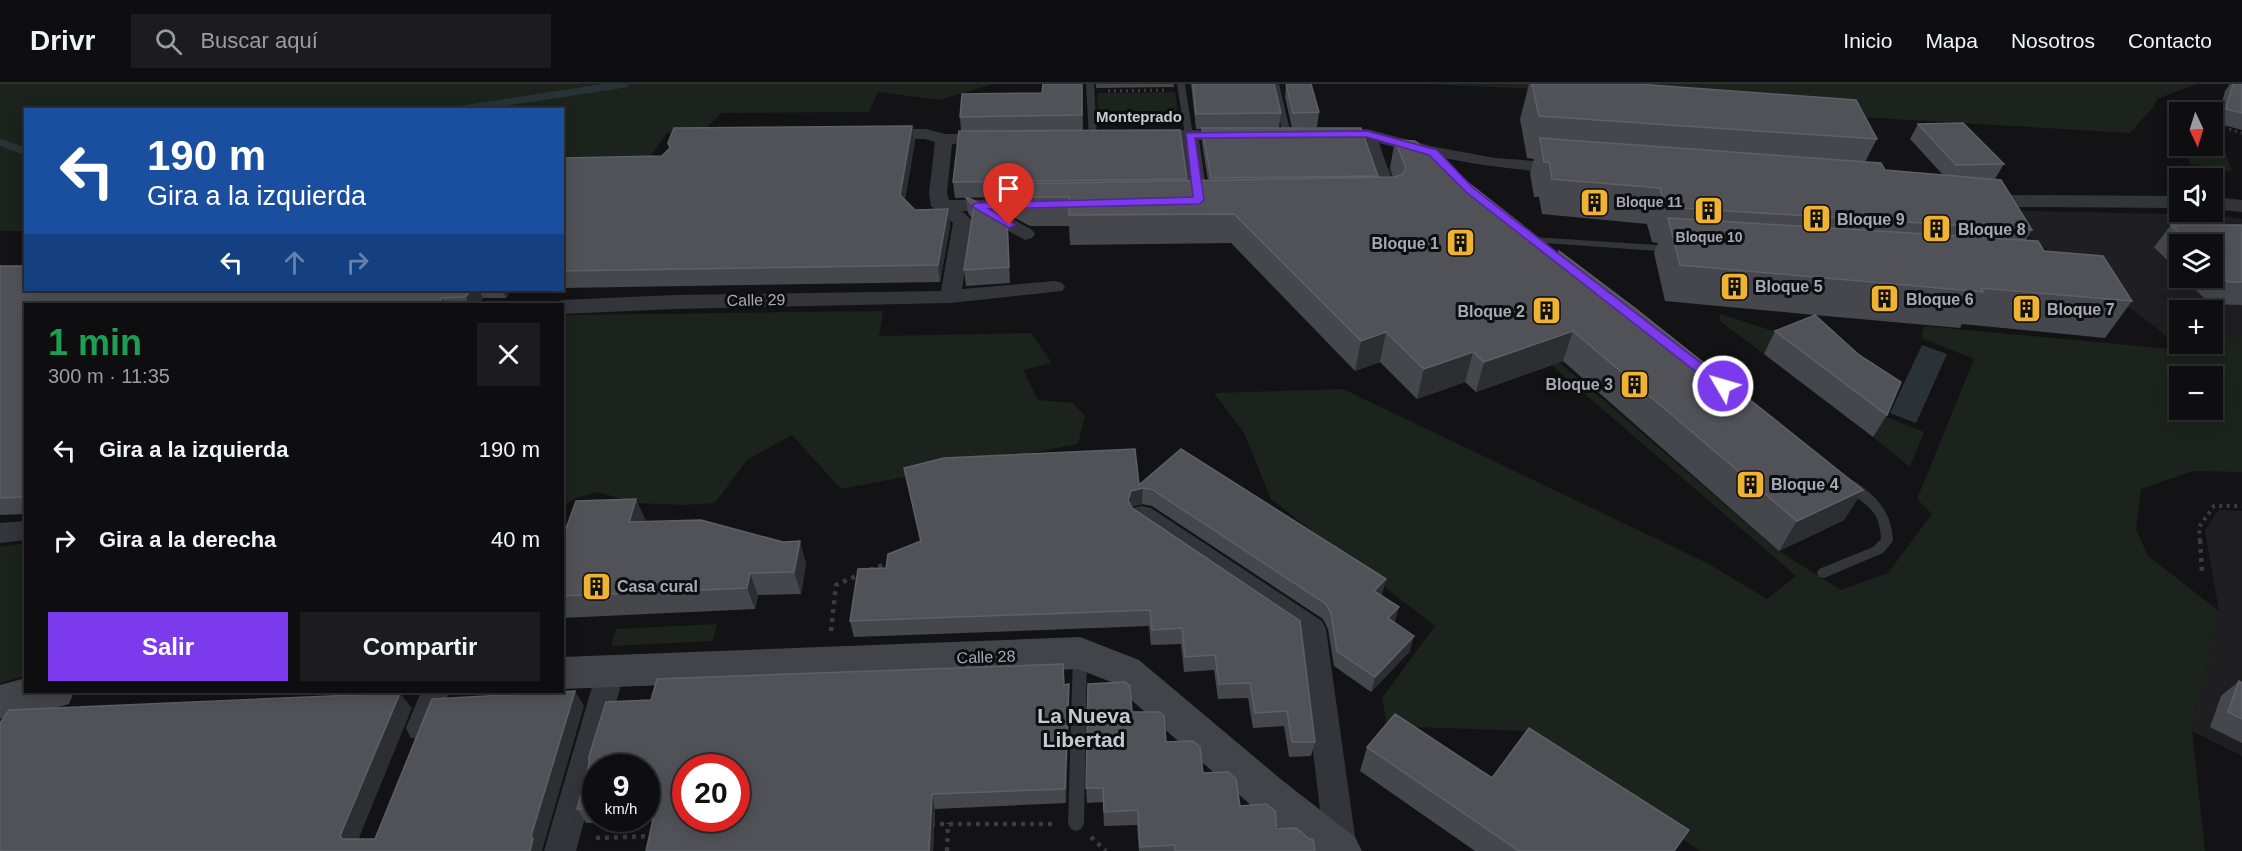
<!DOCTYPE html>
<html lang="es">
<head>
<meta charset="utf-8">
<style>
	:root { --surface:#0e0e10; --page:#1c1c1e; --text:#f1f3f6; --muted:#9b9c9f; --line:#2e2e30; --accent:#7c3aed }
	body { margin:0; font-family:Arial,sans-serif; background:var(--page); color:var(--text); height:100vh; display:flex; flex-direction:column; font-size:22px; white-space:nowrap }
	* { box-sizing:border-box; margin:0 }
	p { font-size:20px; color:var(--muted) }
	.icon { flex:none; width:33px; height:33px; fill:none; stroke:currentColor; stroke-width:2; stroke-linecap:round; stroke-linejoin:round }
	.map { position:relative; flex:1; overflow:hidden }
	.details { position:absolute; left:24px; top:219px; width:540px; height:390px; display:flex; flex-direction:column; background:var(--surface); border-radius:0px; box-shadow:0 3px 15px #0003,0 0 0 2px var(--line) }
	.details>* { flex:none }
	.guide { position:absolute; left:24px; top:24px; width:540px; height:183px; border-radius:0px; box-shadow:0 3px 15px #0003,0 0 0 2px var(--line); background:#1a4fa0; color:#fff; overflow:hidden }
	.needle { width:39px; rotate:176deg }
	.fabs { position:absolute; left:2169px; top:18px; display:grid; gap:12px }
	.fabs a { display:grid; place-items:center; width:54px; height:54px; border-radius:0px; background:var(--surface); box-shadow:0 3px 15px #0003,0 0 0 2px var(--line); font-size:30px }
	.speed { position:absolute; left:582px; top:670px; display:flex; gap:12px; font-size:30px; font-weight:700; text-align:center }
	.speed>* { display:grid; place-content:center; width:78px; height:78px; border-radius:50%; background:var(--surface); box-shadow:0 3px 15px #0003,0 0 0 2px var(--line); line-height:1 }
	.speed small { font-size:15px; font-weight:400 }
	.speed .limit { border:9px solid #d22; background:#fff; color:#111 }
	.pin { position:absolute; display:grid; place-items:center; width:51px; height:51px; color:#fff; margin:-62px -26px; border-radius:50% 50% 50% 0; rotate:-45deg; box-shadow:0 0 6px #0007 }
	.pin .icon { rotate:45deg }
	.me { position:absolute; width:66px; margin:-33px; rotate:308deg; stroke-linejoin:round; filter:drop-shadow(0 0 4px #0008) }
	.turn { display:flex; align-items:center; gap:21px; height:126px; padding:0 24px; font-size:27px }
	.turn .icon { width:78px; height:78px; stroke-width:2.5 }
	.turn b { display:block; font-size:42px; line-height:51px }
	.lanes { display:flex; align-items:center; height:57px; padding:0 24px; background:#0003; justify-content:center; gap:30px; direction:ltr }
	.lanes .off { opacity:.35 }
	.round { display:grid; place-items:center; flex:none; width:63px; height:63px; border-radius:0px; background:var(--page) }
	.head { display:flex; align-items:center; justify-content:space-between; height:102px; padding:0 24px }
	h1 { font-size:36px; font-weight:600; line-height:45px; color:#1e9e55 }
	.primary-button { display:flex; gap:12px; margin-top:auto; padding:12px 24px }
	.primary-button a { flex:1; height:69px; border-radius:0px; background:var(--accent); color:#fff; font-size:24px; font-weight:600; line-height:69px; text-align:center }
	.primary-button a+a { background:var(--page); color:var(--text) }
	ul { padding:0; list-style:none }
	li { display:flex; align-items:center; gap:18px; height:90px; padding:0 24px }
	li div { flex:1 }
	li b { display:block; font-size:22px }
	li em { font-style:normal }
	header { display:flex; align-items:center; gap:36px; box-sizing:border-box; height:84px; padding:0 30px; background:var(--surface); border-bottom:2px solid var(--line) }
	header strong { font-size:28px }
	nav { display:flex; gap:33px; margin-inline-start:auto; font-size:21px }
	.search { width:420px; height:54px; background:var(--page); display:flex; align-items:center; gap:15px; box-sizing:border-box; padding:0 21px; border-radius:0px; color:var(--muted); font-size:22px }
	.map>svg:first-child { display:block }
</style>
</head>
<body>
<header>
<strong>Drivr</strong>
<div class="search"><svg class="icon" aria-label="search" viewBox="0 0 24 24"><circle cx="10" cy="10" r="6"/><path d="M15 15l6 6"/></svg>Buscar aquí</div>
<nav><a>Inicio</a><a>Mapa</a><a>Nosotros</a><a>Contacto</a></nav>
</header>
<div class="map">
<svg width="2242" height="767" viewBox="0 0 2242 767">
	<rect width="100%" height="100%" fill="#131315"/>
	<path fill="#1f1f22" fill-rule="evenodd" d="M 1992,126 L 2216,131 L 2242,135 L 2242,255 L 2213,250 L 2212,226 L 2180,226 L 2179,245 L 2152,240 ZM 2180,160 L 2212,160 L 2212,194 L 2180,194 Z
		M 2219,426 L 2242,427 L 2242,672 L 2192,647 L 2219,527 L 2205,446 Z"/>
	<path fill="#1b231c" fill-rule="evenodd" d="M 0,0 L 993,0 L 939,16 L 878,8 L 869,28 L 721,29 L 707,44 L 667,49 L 651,72 L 563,73 L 562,26 L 26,26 L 25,147 L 0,147 Z
		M 1425,0 L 2197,0 L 2157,15 L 2154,22 L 2130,49 L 1859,33 L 1624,9 Z
		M 1175,8 L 1179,36 L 1098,37 L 1097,9 Z
		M 2213,51 L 2219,52 L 2232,87 L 2190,80 L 2184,62 L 2212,62 Z
		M 1393,84 L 1394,136 L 1779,467 L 1841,506 L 1888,489 L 1932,430 L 1917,415 L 1974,275 L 1921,254 L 1924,242 L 2181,266 L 2152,240 L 2179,245 L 2180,260 L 2212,260 L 2213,250 L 2242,255 L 2242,388 L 2193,387 L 2141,405 L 2136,445 L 2148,472 L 2219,527 L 2192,647 L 2205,767 L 1700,767 L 1527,647 L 1387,642 L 1382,614 L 1435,542 L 1271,415 L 1244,349 L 1214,309 L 1343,305 L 1707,479 L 1767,515 L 1796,492 L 1383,136 L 1386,85 ZM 2180,292 L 2212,292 L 2212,326 L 2180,326 Z
		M 883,227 L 879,252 L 1031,249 L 1052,279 L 1023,286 L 1038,316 L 1073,319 L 1085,332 L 1078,360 L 841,405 L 792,351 L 747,376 L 715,419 L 683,421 L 636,419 L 598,408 L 580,413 L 563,421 L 562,231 Z
		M 1720,230 L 1799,255 L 1764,270 L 1720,237 Z
		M 1882,331 L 1924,348 L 1910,383 L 1873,353 Z
		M 25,459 L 25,592 L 0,599 L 0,463 Z
		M 717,540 L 713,557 L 611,562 L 616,545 Z"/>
	<path fill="#2a3238" d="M 1922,261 L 1947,270 L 1916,339 L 1890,329 Z"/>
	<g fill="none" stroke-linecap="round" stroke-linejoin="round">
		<path stroke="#2a3238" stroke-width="7" d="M 456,26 L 625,0
			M 0,58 L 26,68"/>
		<path stroke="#3a3c41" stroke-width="3" stroke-dasharray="2 4" stroke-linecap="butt" d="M 1108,7 L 1164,6
			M 2171,29 L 2180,31
			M 2212,40 L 2242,49"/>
		<path stroke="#3a3c41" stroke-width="4" stroke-dasharray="3 4.5" stroke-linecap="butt" d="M 2200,457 L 2199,443 L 2214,422 L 2242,422"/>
		<path stroke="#3a3c41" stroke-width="4.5" stroke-dasharray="4 5" stroke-linecap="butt" d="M 2200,456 L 2202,488
			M 870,486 L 891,478
			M 831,547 L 836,501 L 861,490
			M 931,740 L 1053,740
			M 1091,753 L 1106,767
			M 596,754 L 654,752
			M 947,767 L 948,739"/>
		<path fill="#34353a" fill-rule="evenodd" d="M 1086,0 L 1094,0 L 1097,53 L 1093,56 L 1089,53 Z
			M 1177,0 L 1185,0 L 1193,51 L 1192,53 L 1189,54 L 1185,51 Z
			M 1271,0 L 1279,0 L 1291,50 L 1290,52 L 1287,53 L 1283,50 Z
			M 1433,65 L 1436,66 L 1467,97 L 1467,101 L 1461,101 L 1430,70 L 1430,66 Z
			M 1533,153 L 1672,162 L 1677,165 L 1672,168 L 1530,158 L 1528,156 Z
			M 1849,395 C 1855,397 1860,401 1865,405 C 1883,419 1892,434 1893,457 L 1883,469 L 1824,494 L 1819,493 L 1817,489 L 1819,485 L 1873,463 L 1881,455 C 1879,418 1860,423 1843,399 Z
			M 1080,564 L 1085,566 L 1087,570 L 1084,740 L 1081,745 L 1076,747 L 1071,745 L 1068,740 L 1073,570 L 1075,566 Z"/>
		<path fill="#34353a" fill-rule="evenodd" d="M 882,45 L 926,45 L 945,50 L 997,50 L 1000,54 L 997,58 L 952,60 L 947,109 L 949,116 L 1037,115 L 1044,117 L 1046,121 L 1044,125 L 999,127 L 1032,146 L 1035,150 L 1032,154 L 1025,156 L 972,127 L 962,127 L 973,137 L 962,205 L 1055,197 L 1062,199 L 1065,203 L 1062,207 L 950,219 L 674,225 L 562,230 L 562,220 L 553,220 L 562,216 L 674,211 L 941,207 L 953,139 L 931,122 L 929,109 L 935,58 L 925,55 L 876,54 L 873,50 L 876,46 Z
			M 1234,45 L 1240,46 L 1243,50 L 1240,54 L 1199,56 L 1208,116 L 1206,120 L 1192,120 L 1190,116 L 1181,57 L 1143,56 L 1140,52 L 1143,48 L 1149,47 Z
			M 1332,45 L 1367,45 L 1435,63 L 1495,74 L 1563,79 L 1569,80 L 1572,84 L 1569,88 L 1563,89 C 1497,85 1443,76 1379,59 L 1398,114 L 1396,118 L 1371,118 L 1369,114 L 1371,110 L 1378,108 L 1360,55 L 1326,54 L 1323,50 L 1326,46 Z
			M 1981,108 L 2012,111 L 2180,112 L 2180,124 L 2012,123 L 1974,118 L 1972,114 L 1974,110 Z
			M 2212,113 L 2242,116 L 2242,128 L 2212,125 Z
			M 1142,422 L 1151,424 L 1322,537 L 1326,545 L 1357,767 L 1325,767 L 1299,551 L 1133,438 L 1130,431 L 1133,424 Z
			M 26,437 L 26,456 L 0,459 L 0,439 Z
			M 611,574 L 621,578 L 625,586 L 598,684 L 596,684 L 596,694 L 576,767 L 544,767 L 597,586 L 601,578 Z
			M 421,608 L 449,608 L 430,653 L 420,657 L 410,653 L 406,644 Z"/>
		<path fill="#42444a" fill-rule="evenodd" d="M 1080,553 L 1139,576 L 1283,697 L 1355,753 L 1362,767 L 1307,767 L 1253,723 L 1111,598 L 1078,585 L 562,605 L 562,573 Z
			M 26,594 L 26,608 L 74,608 L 69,620 L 55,624 L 35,624 L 0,635 L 0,601 Z"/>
	</g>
	<path fill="#46474d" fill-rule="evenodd" d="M 1082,0 L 1083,46 L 1010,47 L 1187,95 L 1187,97 L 1208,97 L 1202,59 L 1202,45 L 1196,45 L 1191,0 L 1274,0 L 1281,29 L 1279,44 L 1378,92 L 1377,94 L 1393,93 L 1390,84 L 1395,56 L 1558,170 L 1559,167 L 1863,406 L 1844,436 L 1779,467 L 1563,277 L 1476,308 L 1465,298 L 1417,315 L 1380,278 L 1355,287 L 1231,159 L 1070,161 L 1069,142 L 1030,142 L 1006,129 L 1005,113 L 955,114 L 953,98 L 961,47 L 960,33 L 1042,9 Z
		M 1096,0 L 1174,0 L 1174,3 L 1096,4 Z
		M 1286,0 L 1311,0 L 1319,28 L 1317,43 L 1292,44 L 1285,13 Z
		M 1529,0 L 1638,0 L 1877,55 L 1865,78 L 1885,86 L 1943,91 L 1910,55 L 1918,40 L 2004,80 L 1995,95 L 1991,95 L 2032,146 L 2025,157 L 2132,217 L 2105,254 L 1962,240 L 1960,244 L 1815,231 L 1887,331 L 1873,353 L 1764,270 L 1775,247 L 1815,231 L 1665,217 L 1654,169 L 1658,159 L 1652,158 L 1647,140 L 1542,130 L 1539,113 L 1534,113 L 1530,89 L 1534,75 L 1527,74 L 1520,35 Z
		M 2230,0 L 2242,0 L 2242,46 L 2216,39 L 2225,7 Z
		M 912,42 L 915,57 L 905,115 L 915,126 L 948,125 L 950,142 L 940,198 L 562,204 L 562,74 L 662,72 L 670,65 L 668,59 Z
		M 966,114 L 1008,149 L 1010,199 L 966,202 L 964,186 L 972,134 L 968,129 Z
		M 2171,141 L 2242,141 L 2242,221 L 2210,220 L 2184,194 L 2212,194 L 2212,160 L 2180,160 L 2180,189 L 2154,163 Z
		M 0,182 L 26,206 L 510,206 L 506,214 L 483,214 L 479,220 L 26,220 L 26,430 L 0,431 Z
		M 904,384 L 1139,401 L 1382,511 L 1381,511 L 1394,539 L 1410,567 L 1371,608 L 1334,582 L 1328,545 L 1323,535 L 1152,422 L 1142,420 L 1131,423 L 1315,658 L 1311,672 L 1289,673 L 1284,642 L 1253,644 L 1248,614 L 1218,615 L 1214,586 L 1184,588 L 1181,560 L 1151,561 L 1149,542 L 854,553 L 850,537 L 886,484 L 920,457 Z
		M 562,456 L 806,479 L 801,510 L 758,511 L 755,525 L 562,534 Z
		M 1063,580 L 1064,601 L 1069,600 L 1069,616 L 1066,719 L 935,725 L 933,767 L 646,767 L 653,737 L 586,739 L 577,725 L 589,680 L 589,672 L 606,618 L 651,616 L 657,595 ZM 596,684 L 646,684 L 646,735 L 596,735 ZM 686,684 L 736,684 L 736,735 L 686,735 Z
		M 2239,597 L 2242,599 L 2242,659 L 2210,643 L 2221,612 Z
		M 1132,628 L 1240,722 L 1277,745 L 1315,767 L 1139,767 L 1137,741 L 1104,742 L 1103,718 L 1087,719 L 1086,704 Z
		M 1367,663 L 1492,694 L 1674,767 L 1475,767 L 1360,687 Z"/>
	<path fill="#2d2e32" d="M 912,42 L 915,57 L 903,127 L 900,111 Z
		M 948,125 L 950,142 L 940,198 L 938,181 Z
		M 470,206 L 479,206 L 483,214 L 479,220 L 469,220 L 466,213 Z
		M 502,206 L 510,206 L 506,214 Z
		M 442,214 L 446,220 L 439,220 Z
		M 1573,247 L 1563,277 L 1476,308 L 1484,278 Z
		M 1386,248 L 1380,278 L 1355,287 L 1361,257 Z
		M 1473,268 L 1465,298 L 1417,315 L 1424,285 Z
		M 1143,404 L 1142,420 L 1131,423 L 1128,416 L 1131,407 Z
		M 1863,406 L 1844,436 L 1779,467 L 1797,437 Z
		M 636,415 L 646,437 L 629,438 Z
		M 800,457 L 806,479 L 801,510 L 794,488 Z
		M 750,489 L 758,511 L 755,525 L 747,504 Z
		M 1386,495 L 1382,511 L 1370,522 L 1374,507 Z
		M 1399,523 L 1395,538 L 1384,550 L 1388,534 Z
		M 1414,552 L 1410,567 L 1371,608 L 1375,593 Z
		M 1069,600 L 1069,616 L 1066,719 L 1065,705 Z
		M 575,607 L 584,622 L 542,767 L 530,767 L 531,752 Z
		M 400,609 L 412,624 L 354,766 L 340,752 Z
		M 932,710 L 935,725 L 933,767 L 929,767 Z"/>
	<path fill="#505258" stroke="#5e6067" stroke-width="1.5" fill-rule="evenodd" d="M 1043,0 L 1082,0 L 1082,31 L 960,33 L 962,10 L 1042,9 Z
		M 1193,0 L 1274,0 L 1281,29 L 1196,30 Z
		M 1286,0 L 1311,0 L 1319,28 L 1293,29 Z
		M 1532,0 L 1638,0 L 1856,16 L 1877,55 L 1539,32 Z
		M 2233,0 L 2242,0 L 2242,29 L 2226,25 Z
		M 1963,39 L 2004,80 L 1956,81 L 1918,40 Z
		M 912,42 L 900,111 L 915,126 L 948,125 L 938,181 L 562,187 L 562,74 L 662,72 L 670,64 L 668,59 L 674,44 Z
		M 1202,44 L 1361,44 L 1378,92 L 1211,94 Z
		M 1180,46 L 1187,95 L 953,98 L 959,47 Z
		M 1540,54 L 1881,79 L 1885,86 L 2001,96 L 2032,146 L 1665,123 L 1660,104 L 1552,95 L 1549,78 L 1544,78 Z
		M 1395,56 L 1415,57 L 1560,171 L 1559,167 L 1636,225 L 1863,406 L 1797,437 L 1573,247 L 1484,278 L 1473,268 L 1424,285 L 1386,248 L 1361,257 L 1234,130 L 1069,131 L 1069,113 L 1028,113 L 1004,100 L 1394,93 L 1402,91 L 1406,84 Z
		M 966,114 L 969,114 L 1007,134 L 1009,183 L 964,186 L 974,122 Z
		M 1668,134 L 2038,157 L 2044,167 L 2103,172 L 2132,217 L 1981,204 L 1983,208 L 1680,181 Z
		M 2171,141 L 2242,141 L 2242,198 L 2228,198 L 2212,182 L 2212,160 L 2190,160 Z
		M 0,182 L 26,182 L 26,206 L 470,206 L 466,213 L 442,214 L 439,220 L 26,220 L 26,412 L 22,413 L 0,414 Z
		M 1815,231 L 1859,271 L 1901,298 L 1887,331 L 1775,247 Z
		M 1135,365 L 1139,401 L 1181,365 L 1386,495 L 1374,507 L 1399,523 L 1388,534 L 1414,552 L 1375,593 L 1337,567 L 1331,529 L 1326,520 L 1153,406 L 1143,404 L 1131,407 L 1128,416 L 1132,424 L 1300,537 L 1315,658 L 1292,658 L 1287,627 L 1255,629 L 1250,599 L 1219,600 L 1215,571 L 1185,573 L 1182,544 L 1152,546 L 1150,526 L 850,537 L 858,485 L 886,484 L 888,470 L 921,457 L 904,384 L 944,374 Z
		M 636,415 L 629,438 L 701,436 L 783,458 L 800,457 L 794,488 L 750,489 L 747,504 L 562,512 L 562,456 L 576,417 Z
		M 1063,580 L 1064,601 L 1069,600 L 1065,705 L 932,710 L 929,767 L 646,767 L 656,722 L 646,723 L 646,684 L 596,684 L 596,724 L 577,725 L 589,680 L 589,672 L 606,618 L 651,616 L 657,595 ZM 686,684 L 736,684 L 736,735 L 686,735 Z
		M 2239,597 L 2242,599 L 2242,635 L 2228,628 Z
		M 1125,598 L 1130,602 L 1132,628 L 1159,628 L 1164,632 L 1166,658 L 1193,657 L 1200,663 L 1203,689 L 1228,688 L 1236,695 L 1240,722 L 1266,720 L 1275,727 L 1277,745 L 1296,744 L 1309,755 L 1313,755 L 1315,767 L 1175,767 L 1175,761 L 1140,763 L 1138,726 L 1104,728 L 1103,704 L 1086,704 L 1088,600 Z
		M 575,607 L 531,752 L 533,755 L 530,767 L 0,767 L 0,639 L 9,626 L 400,609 L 340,752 L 342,755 L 375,755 L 432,615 Z
		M 1395,630 L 1492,694 L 1529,644 L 1689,746 L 1674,767 L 1519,767 L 1367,663 Z"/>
	<path fill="#7c3aed" stroke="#51269a" stroke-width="1.5" d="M 1367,47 L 1437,66 L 1473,104 L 1727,299 L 1729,302 L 1727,305 L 1718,305 L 1466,108 L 1429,71 L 1367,53 L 1195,54 L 1204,116 L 1199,120 L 989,125 L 1013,139 L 1015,141 L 1009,144 L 971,122 L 976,119 L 1193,113 L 1186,49 Z"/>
	<defs>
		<symbol id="building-square" viewBox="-11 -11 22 22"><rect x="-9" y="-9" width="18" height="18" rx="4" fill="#efb231" stroke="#0e0e10"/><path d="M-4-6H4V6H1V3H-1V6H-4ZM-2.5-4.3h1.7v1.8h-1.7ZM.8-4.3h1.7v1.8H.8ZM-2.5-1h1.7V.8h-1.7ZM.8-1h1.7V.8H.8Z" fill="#111"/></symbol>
	</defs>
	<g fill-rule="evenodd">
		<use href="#building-square" x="1578" y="102" width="33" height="33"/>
		<use href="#building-square" x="1692" y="110" width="33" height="33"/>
		<use href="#building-square" x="1800" y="118" width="33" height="33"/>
		<use href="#building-square" x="1920" y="128" width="33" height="33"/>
		<use href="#building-square" x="1444" y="142" width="33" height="33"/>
		<use href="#building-square" x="1718" y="186" width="33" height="33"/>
		<use href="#building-square" x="1868" y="198" width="33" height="33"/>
		<use href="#building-square" x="2010" y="208" width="33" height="33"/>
		<use href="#building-square" x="1530" y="210" width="33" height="33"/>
		<use href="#building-square" x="1618" y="284" width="33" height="33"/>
		<use href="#building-square" x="1734" y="384" width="33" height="33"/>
		<use href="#building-square" x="580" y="486" width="33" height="33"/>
	</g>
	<g text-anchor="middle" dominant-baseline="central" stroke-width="6" stroke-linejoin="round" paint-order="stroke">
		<g font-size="14" font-weight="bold" fill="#a5aab5" stroke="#0e0e10" text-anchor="start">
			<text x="1616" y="118">Bloque 11</text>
			<text x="1709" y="153" text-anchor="middle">Bloque 10</text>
		</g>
		<g font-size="15" font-weight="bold" fill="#c6c9d1" stroke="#0e0e10">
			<text x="1139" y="32">Monteprado</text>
		</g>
		<g font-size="16" font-weight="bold" fill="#a5aab5" stroke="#0e0e10" text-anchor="start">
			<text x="1837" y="135">Bloque 9</text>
			<text x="1958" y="145">Bloque 8</text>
			<text x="1439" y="159" text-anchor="end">Bloque 1</text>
			<text x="1755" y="202">Bloque 5</text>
			<text x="1906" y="215">Bloque 6</text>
			<text x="2047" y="225">Bloque 7</text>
			<text x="1525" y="227" text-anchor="end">Bloque 2</text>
			<text x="1613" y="300" text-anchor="end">Bloque 3</text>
			<text x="1771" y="400">Bloque 4</text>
			<text x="617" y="502">Casa cural</text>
		</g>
		<g font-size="16" fill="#a5aab5" stroke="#0e0e10">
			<text transform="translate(756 216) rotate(-1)">Calle 29</text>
			<text transform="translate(986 573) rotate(-2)">Calle 28</text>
		</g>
		<g font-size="21" font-weight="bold" fill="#c6c9d1" stroke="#0e0e10">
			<text x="1084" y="631">La Nueva<tspan x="1084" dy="24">Libertad</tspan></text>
		</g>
	</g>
</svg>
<div class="fabs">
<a><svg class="needle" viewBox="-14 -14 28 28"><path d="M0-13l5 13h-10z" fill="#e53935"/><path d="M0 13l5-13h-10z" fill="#9b9c9f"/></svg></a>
<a><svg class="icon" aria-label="sound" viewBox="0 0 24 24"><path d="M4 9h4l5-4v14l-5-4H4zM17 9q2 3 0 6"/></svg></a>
<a><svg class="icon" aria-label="layers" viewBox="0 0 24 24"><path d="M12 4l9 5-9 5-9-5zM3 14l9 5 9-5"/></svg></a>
<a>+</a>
<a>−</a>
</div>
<div class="speed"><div>9<small>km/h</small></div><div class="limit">20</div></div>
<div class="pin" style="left:1009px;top:141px;background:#d93025"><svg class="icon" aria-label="arrive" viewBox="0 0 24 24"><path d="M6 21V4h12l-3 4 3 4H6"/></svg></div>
<svg class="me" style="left:1723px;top:302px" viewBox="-20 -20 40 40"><circle r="17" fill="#7c3aed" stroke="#fff" stroke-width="3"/><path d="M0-11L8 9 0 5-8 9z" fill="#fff"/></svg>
<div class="guide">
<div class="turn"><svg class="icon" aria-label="left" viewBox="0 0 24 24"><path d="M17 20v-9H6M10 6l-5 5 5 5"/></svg><div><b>190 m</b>Gira a la izquierda</div></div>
<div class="lanes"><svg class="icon" aria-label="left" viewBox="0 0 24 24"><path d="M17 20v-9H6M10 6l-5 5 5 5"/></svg><svg class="icon off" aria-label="ahead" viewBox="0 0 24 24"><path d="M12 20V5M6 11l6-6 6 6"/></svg><svg class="icon off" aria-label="right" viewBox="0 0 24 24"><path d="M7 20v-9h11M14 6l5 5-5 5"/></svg></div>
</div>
<section class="details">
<div class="head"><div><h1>1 min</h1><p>300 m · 11:35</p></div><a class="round"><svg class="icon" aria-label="close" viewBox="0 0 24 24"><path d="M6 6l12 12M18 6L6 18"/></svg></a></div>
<ul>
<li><svg class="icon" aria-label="left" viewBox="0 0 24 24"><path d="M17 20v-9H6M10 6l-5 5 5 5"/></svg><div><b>Gira a la izquierda</b></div><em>190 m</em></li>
<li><svg class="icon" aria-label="right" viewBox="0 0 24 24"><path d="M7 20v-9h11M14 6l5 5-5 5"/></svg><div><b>Gira a la derecha</b></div><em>40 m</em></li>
</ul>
<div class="primary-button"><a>Salir</a><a>Compartir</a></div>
</section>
</div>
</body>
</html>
